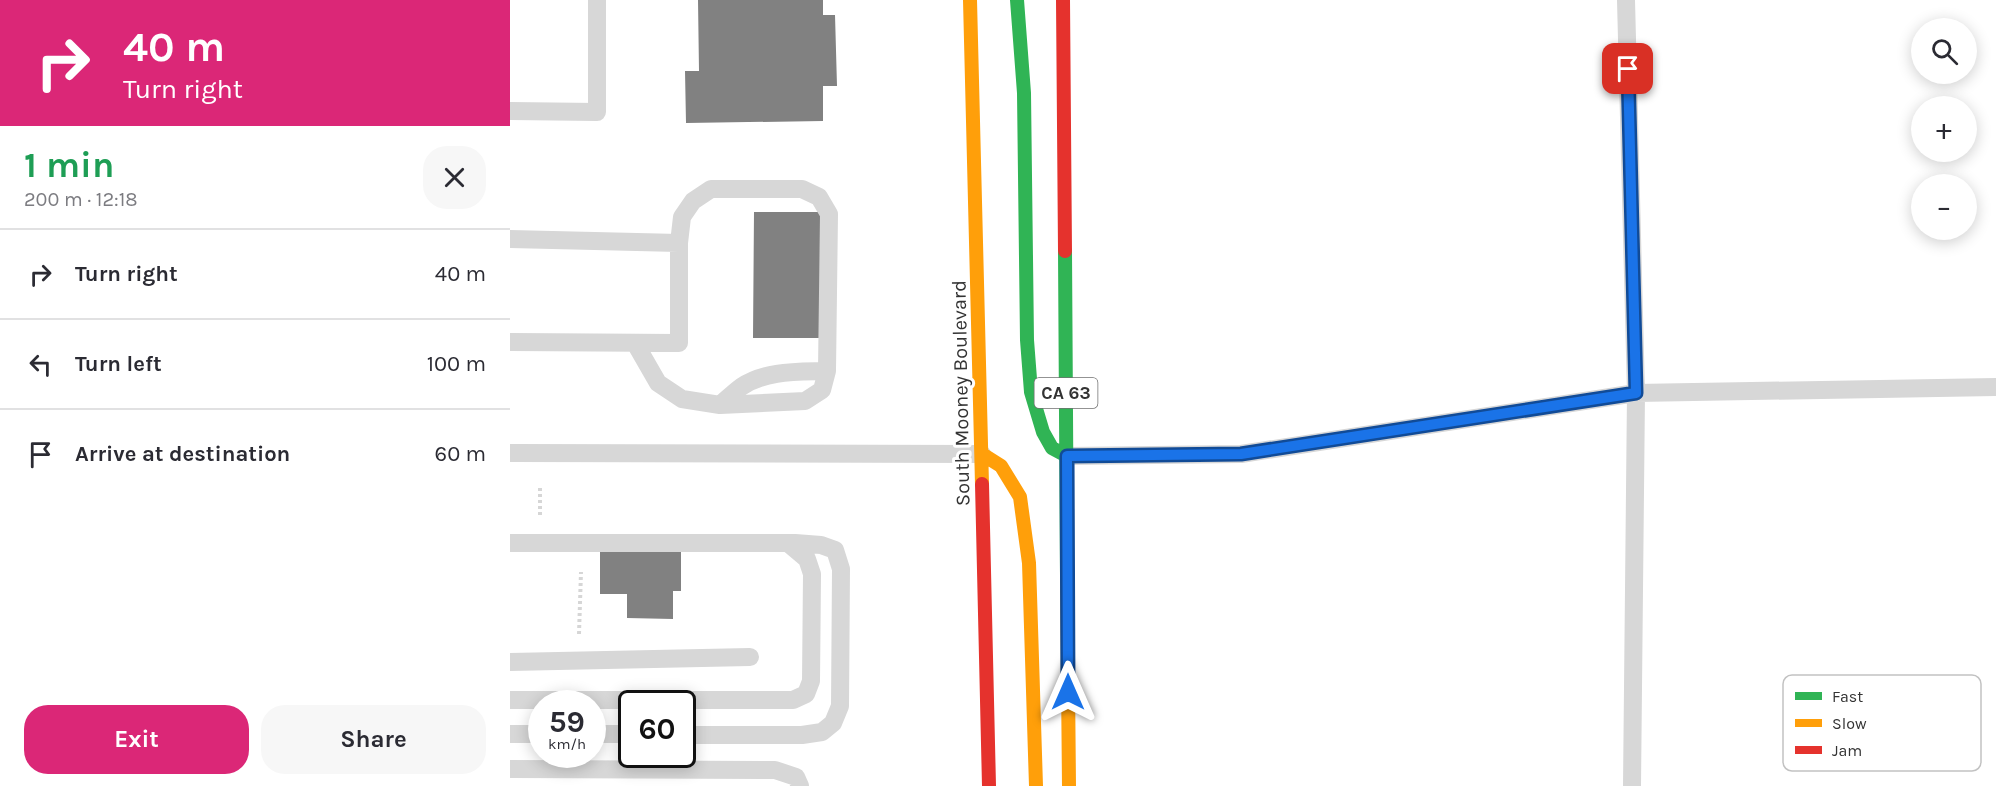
<!DOCTYPE html>
<html lang="en">
<head>
<meta charset="utf-8">
<style>
	:root { --surface:#fff; --page:#f7f7f7; --text:#2b2b33; --muted:#7c7c81; --line:#e1e1e2; --accent:#db2777 }
	body { margin:0; font-family:Karla,sans-serif; background:var(--page); color:var(--text); height:100vh; display:flex; flex-direction:column; font-size:22px; white-space:nowrap }
	* { box-sizing:border-box; margin:0 }
	p { font-size:20px; color:var(--muted) }
	.icon { flex:none; width:33px; height:33px; fill:none; stroke:currentColor; stroke-width:2; stroke-linecap:round; stroke-linejoin:round }
	.map { position:relative; flex:1; overflow:hidden }
	.drawer { display:flex; flex-direction:column; background:var(--surface); width:510px }
	.drawer>* { flex:none }
	.top-card { background:#db2777; color:#fff; overflow:hidden }
	.controls { position:absolute; left:1401px; top:18px; display:grid; gap:12px }
	.controls a { display:grid; place-items:center; width:66px; height:66px; border-radius:50%; background:var(--surface); box-shadow:0 3px 15px #0003; font-size:30px }
	.speed { position:absolute; left:18px; top:690px; display:flex; gap:12px; font-size:30px; font-weight:700; text-align:center }
	.speed>* { display:grid; place-content:center; width:78px; height:78px; border-radius:50%; background:var(--surface); box-shadow:0 3px 15px #0003; line-height:1 }
	.speed small { font-size:15px; font-weight:400 }
	.speed .limit { border:3px solid #111; border-radius:9px; background:#fff; color:#111 }
	.pin { position:absolute; display:grid; place-items:center; width:51px; height:51px; color:#fff; margin:-26px; border-radius:12px; box-shadow:0 3px 9px #0006 }
	.me { position:absolute; width:66px; margin:-33px; rotate:0deg; stroke-linejoin:round; filter:drop-shadow(0 0 4px #0008) }
	.turn { display:flex; align-items:center; gap:21px; height:126px; padding:0 24px; font-size:27px }
	.turn .icon { width:78px; height:78px; stroke-width:2.5 }
	.turn b { display:block; font-size:42px; line-height:51px }
	.round { display:grid; place-items:center; flex:none; width:63px; height:63px; border-radius:24px; background:var(--page) }
	.headline { display:flex; align-items:center; justify-content:space-between; height:102px; padding:0 24px }
	h1 { font-size:36px; font-weight:700; line-height:45px; color:#1e9e55 }
	.action { display:flex; gap:12px; margin-top:auto; padding:12px 24px }
	.action a { flex:1; height:69px; border-radius:24px; background:var(--accent); color:#fff; font-size:24px; font-weight:700; line-height:69px; text-align:center }
	.action a+a { background:var(--page); color:var(--text) }
	ul { padding:0; list-style:none }
	li { display:flex; align-items:center; gap:18px; height:90px; padding:0 24px; border-top:2px solid var(--line) }
	li div { flex:1 }
	li b { display:block; font-size:22px }
	li em { font-style:normal }
	main { display:flex; flex:1; min-height:0 }
	.map>svg:first-child { display:block }
</style>
</head>
<body>
<main>
<section class="drawer">
<div class="top-card">
<div class="turn"><svg class="icon" aria-label="right" viewBox="0 0 24 24"><path d="M7 20v-9h11M14 6l5 5-5 5"/></svg><div><b>40 m</b>Turn right</div></div>
</div>
<div class="headline"><div><h1>1 min</h1><p>200 m · 12:18</p></div><a class="round"><svg class="icon" aria-label="close" viewBox="0 0 24 24"><path d="M6 6l12 12M18 6L6 18"/></svg></a></div>
<ul>
<li><svg class="icon" aria-label="right" viewBox="0 0 24 24"><path d="M7 20v-9h11M14 6l5 5-5 5"/></svg><div><b>Turn right</b></div><em>40 m</em></li>
<li><svg class="icon" aria-label="left" viewBox="0 0 24 24"><path d="M17 20v-9H6M10 6l-5 5 5 5"/></svg><div><b>Turn left</b></div><em>100 m</em></li>
<li><svg class="icon" aria-label="arrive" viewBox="0 0 24 24"><path d="M6 21V4h12l-3 4 3 4H6"/></svg><div><b>Arrive at destination</b></div><em>60 m</em></li>
</ul>
<div class="action"><a>Exit</a><a>Share</a></div>
</section>
<div class="map">
<svg width="1486" height="786" viewBox="0 0 1486 786">
	<rect width="100%" height="100%" fill="#fff"/>
	<path fill="#818181" d="M 188,0 L 313,0 L 313,15 L 325,15 L 327,86 L 313,86 L 313,121 L 176,123 L 175,71 L 189,71 Z
		M 244,212 L 311,212 L 311,338 L 243,338 Z
		M 90,551 L 171,551 L 171,591 L 163,591 L 163,619 L 117,618 L 117,594 L 90,594 Z"/>
	<g fill="none" stroke-linecap="round" stroke-linejoin="round">
		<path stroke="#d6d6d6" stroke-width="4" stroke-dasharray="3 3" stroke-linecap="butt" d="M 30,515 L 30,487
			M 69,634 L 71,572"/>
		<path stroke="#d7d7d7" stroke-width="18" d="M 1116,0 L 1126,393 L 1122,786
			M 0,111 L 87,112 L 87,0
			M 0,239 L 169,243 L 169,343 L 0,342
			M 125,343 L 148,383 L 172,399 L 210,405 L 295,401 L 312,390 L 317,371 L 319,214 L 309,197 L 292,189 L 201,189 L 183,201 L 172,217 L 169,243
			M 210,405 C 217,399 224,392 231,387 C 256,370 289,372 317,371
			M 0,453 L 472,454
			M 557,456 L 731,454 L 1126,393 L 1486,387
			M 0,543 L 285,543 L 311,545 L 325,550 L 331,569 L 330,706 L 323,723 L 312,732 L 292,735 L 172,735
			M 0,662 L 240,657
			M 0,700 L 283,700 L 296,694 L 301,681 L 302,574 L 297,559 L 278,543
			M 0,734 L 32,734
			M 82,734 L 122,734
			M 0,769 L 265,770 L 286,777 L 290,786"/>
		<path stroke="#30b455" stroke-width="14" d="M 507,0 L 514,93 L 517,340 L 521,392 L 533,432 L 542,448 L 557,456
			M 555,251 L 557,575"/>
		<path stroke="#ff9f0a" stroke-width="14" d="M 460,0 L 472,484
			M 472,454 L 491,466 L 510,497 L 519,563 L 526,786
			M 557,575 L 559,786"/>
		<path stroke="#e5322d" stroke-width="14" d="M 553,0 L 555,251
			M 472,484 L 479,786"/>
	</g>
	<g fill="none" stroke-linecap="round" stroke-linejoin="round">
		<defs>
			<path id="route" d="M 558,692 L 557,456 L 731,454 L 1126,393 L 1118,69"/>
		</defs>
		<use href="#route" stroke="#114b97" stroke-width="15"/>
		<use href="#route" stroke="#1a73e8" stroke-width="10"/>
	</g>
	<g text-anchor="middle" dominant-baseline="central" stroke-width="6" stroke-linejoin="round" paint-order="stroke">
		<rect fill="#fff" stroke="#707070" stroke-width="1.5" x="524.5" y="378" width="63" height="30" rx="4.5"/>
		<g font-size="18" font-weight="bold" fill="#333">
			<text x="556" y="393">CA 63</text>
		</g>
		<g font-size="20" fill="#333" stroke="#fff">
			<text transform="translate(451 393) rotate(-91)">South Mooney Boulevard</text>
		</g>
	</g>
	<rect x="1273" y="675" width="198" height="96" rx="9" fill="#fff" stroke="#c2c2c2" stroke-width="1.5"/>
	<rect x="1285" y="692" width="27" height="8" fill="#30b455"/>
	<rect x="1285" y="719" width="27" height="8" fill="#ff9f0a"/>
	<rect x="1285" y="746" width="27" height="8" fill="#e5322d"/>
	<g font-size="16" fill="#333">
		<text x="1322" y="702">Fast</text>
		<text x="1322" y="729">Slow</text>
		<text x="1322" y="756">Jam</text>
	</g>
</svg>
<div class="controls">
<a><svg class="icon" aria-label="search" viewBox="0 0 24 24"><circle cx="10" cy="10" r="6"/><path d="M15 15l6 6"/></svg></a>
<a>+</a>
<a>−</a>
</div>
<div class="speed"><div>59<small>km/h</small></div><div class="limit">60</div></div>
<div class="pin" style="left:1118px;top:69px;background:#d93025"><svg class="icon" aria-label="arrive" viewBox="0 0 24 24"><path d="M6 21V4h12l-3 4 3 4H6"/></svg></div>
<svg class="me" style="left:558px;top:692px" viewBox="-20 -20 40 40"><path d="M0-17L14 15 0 8-14 15z" fill="#1a73e8" stroke="#fff" stroke-width="4"/></svg>
</div>
</main>
</body>
</html>
